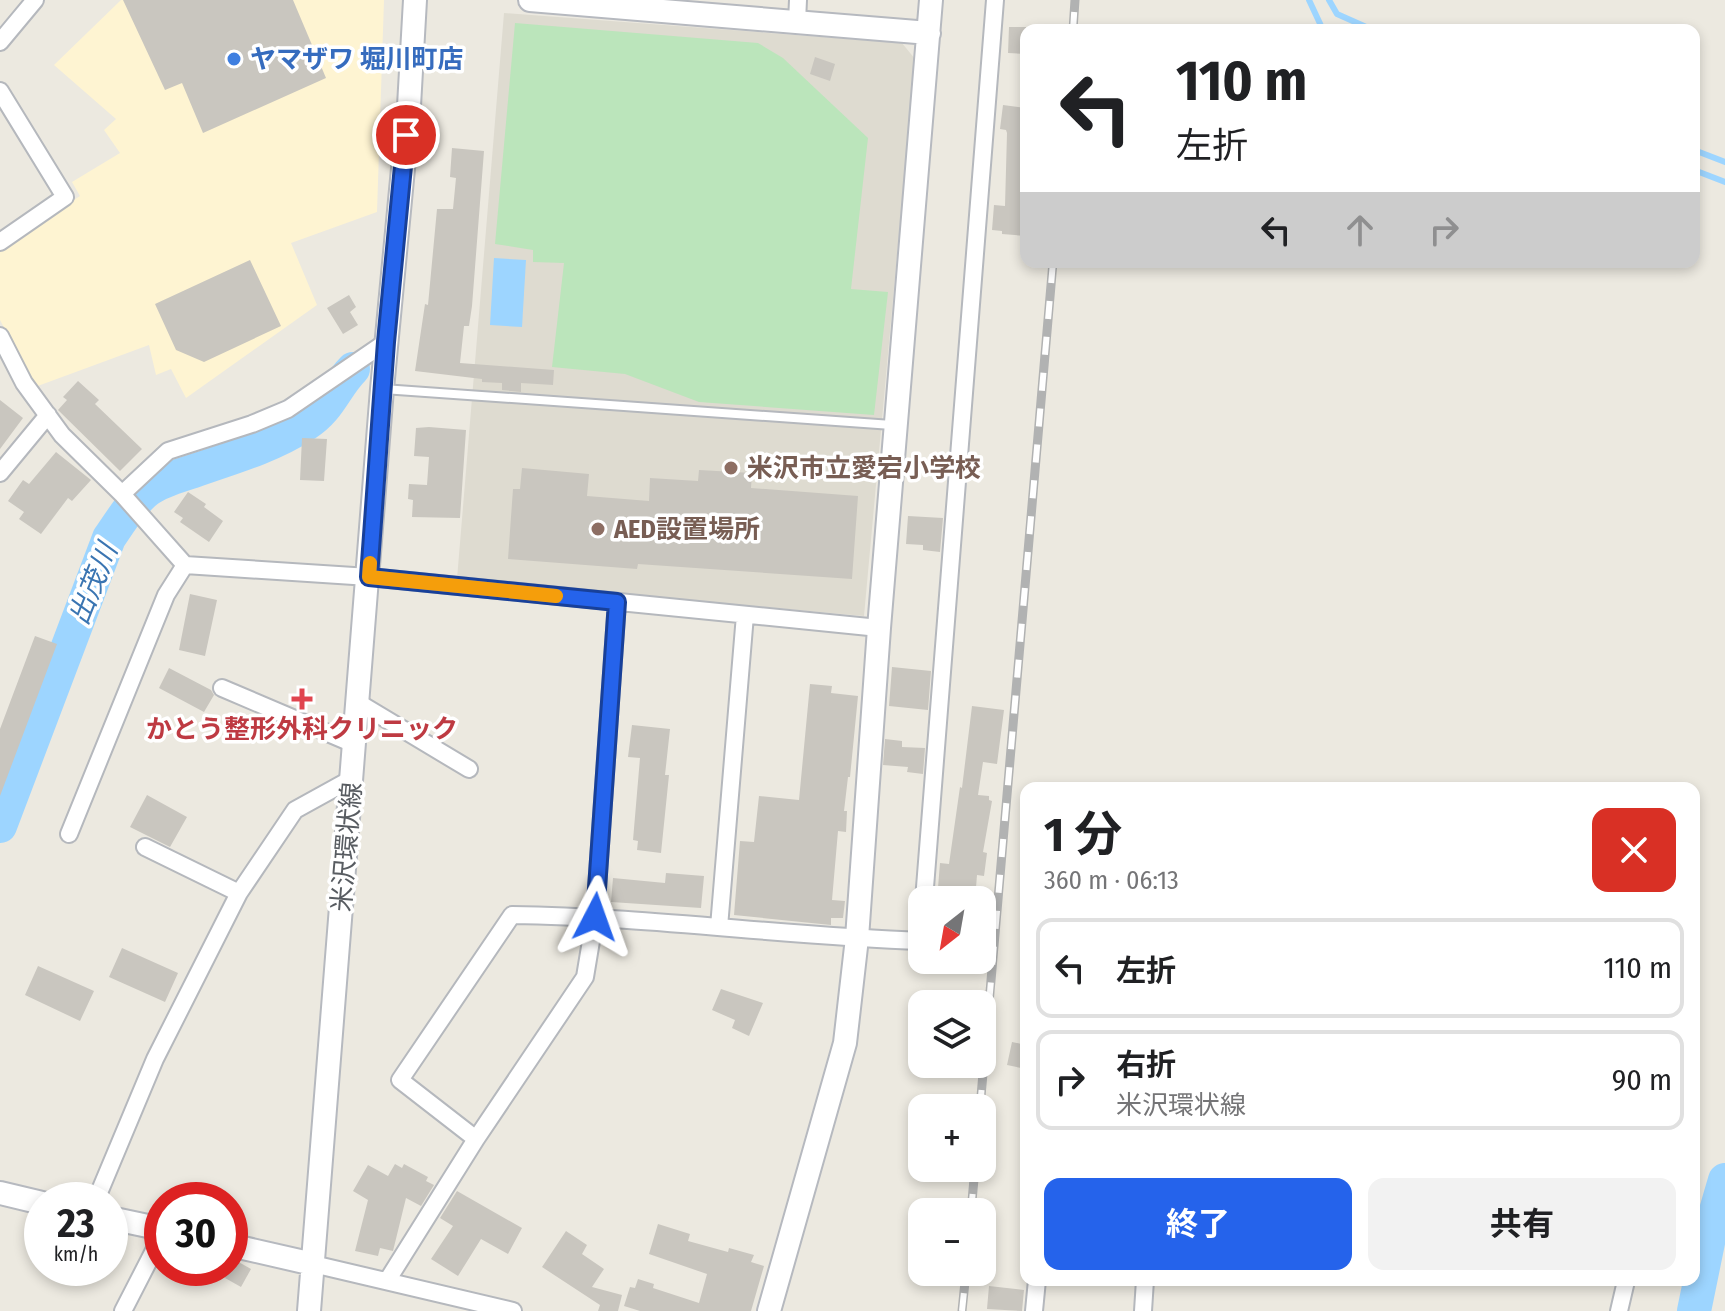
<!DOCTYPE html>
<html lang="ja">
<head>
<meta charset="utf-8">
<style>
	:root { --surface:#fff; --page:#f2f2f2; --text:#202124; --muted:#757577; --line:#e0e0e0; --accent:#2563eb }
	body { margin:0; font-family:"Fira Sans Condensed","Noto Sans JP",sans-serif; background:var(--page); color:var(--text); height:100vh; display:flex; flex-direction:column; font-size:30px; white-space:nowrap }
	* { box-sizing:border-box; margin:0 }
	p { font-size:26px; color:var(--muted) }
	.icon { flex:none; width:44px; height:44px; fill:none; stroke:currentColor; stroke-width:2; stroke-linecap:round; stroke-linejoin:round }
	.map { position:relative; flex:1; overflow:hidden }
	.sheet { position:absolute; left:1020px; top:782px; width:680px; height:504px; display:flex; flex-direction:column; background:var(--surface); border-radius:16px; box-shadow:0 4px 12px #0003 }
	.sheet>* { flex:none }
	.banner { position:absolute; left:1020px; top:24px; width:680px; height:244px; border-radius:16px; box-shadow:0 4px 12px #0003; background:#fff; color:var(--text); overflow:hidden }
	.needle { width:52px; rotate:211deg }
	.fabs { position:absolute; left:908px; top:886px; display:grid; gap:16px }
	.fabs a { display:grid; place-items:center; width:88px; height:88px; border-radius:16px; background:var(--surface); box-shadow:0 4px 12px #0003; font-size:40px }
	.speed { position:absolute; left:24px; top:1182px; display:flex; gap:16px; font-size:40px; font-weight:700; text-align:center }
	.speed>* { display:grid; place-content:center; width:104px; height:104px; border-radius:50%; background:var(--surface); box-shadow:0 4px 12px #0003; line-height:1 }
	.speed small { font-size:20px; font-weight:400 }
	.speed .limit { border:12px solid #d22; background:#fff; color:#111 }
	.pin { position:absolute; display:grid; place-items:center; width:68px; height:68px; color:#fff; margin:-34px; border:4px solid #fff; border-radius:50%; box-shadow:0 2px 8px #0007 }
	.me { position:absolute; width:88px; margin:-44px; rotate:4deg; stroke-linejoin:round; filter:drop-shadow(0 0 6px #0008) }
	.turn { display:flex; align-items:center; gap:28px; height:168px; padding:0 24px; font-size:36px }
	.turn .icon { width:104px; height:104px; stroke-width:2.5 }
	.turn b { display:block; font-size:56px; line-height:68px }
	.lanes { display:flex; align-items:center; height:76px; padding:0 24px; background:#0003; justify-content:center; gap:40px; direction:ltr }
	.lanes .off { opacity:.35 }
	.round { display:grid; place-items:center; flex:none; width:84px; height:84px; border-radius:16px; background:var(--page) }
	.overview { display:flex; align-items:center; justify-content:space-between; height:136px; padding:0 24px }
	h1 { font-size:48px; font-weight:700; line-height:60px }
	.action { display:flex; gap:16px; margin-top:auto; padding:16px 24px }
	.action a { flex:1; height:92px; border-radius:16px; background:var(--accent); color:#fff; font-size:32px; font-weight:700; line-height:92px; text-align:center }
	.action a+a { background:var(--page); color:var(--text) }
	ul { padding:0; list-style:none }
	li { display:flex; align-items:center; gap:24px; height:100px; margin:0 16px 12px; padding:0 8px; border:4px solid var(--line); border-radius:16px }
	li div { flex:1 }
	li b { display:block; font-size:30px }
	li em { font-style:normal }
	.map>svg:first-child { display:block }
</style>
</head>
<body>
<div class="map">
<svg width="1725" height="1311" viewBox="0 0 1725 1311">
	<rect width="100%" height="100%" fill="#ece9e0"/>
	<path fill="#fef4d2" d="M 121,0 L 384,0 L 377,212 L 291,243 L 317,305 L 186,398 L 171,369 L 156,375 L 149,345 L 35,387 L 0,320 L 0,248 L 80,196 L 72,182 L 120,153 L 104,130 L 116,119 L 54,65 Z"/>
	<path fill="#dedbd0" d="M 504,13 L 902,43 L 915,59 L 864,616 L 457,579 Z"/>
	<path fill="#bbe5bb" d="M 515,23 L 758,43 L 783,58 L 868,138 L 851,289 L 888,292 L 874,415 L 699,402 L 625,374 L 552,367 L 564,263 L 533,262 L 533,250 L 495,244 Z"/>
	<path fill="#9dd5ff" d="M 494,258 L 526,260 L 522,327 L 490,325 Z"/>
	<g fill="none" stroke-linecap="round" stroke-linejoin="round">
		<path stroke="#9dd5ff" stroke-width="6" d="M 1309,0 L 1323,30
			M 1329,0 L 1337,14 L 1373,30
			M 1694,150 L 1725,162
			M 1694,170 L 1725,182"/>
		<path stroke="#9dd5ff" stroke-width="34" d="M 0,826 L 109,538 C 120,522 132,502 148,490 C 161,480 183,475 199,469 C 235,457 274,445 306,424 C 330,409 335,387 353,369
			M 1694,1311 L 1711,1228 L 1725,1180"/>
	</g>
	<path fill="#c9c6bf" d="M 123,0 L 293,0 L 326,78 L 203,133 L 182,83 L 165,90 Z
		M 1009,27 L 1026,27 L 1026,54 L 1008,53 Z
		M 815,57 L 835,64 L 830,81 L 810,74 Z
		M 1003,105 L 1026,108 L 1023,163 L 1026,163 L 1026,236 L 1002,234 L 1002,231 L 992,230 L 994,205 L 1005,206 L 1007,133 L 1006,130 L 1000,129 Z
		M 452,148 L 484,151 L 472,306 L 469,326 L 464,326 L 460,363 L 554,370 L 553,385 L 521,383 L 521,392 L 502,390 L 502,383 L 482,382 L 482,379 L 415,371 L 425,304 L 428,305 L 437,209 L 453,209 L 456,178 L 450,177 Z
		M 250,260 L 281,326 L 204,362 L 176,350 L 155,304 Z
		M 349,295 L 356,307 L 350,312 L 358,325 L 343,334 L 327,308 Z
		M 78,381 L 99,400 L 95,404 L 142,449 L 120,471 L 58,410 L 67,400 L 63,397 Z
		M 0,400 L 23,418 L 0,449 Z
		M 429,427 L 466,430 L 460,518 L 412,517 L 413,500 L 408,499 L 409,484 L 427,485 L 429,457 L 414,456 L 416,428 Z
		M 302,438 L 327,439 L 324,481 L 300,480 Z
		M 56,452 L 91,480 L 72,501 L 68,498 L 41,534 L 19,519 L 24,512 L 8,501 L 23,480 L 29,484 Z
		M 522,468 L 589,474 L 587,496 L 649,501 L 650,478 L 698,481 L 699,470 L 752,473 L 751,488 L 858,496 L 852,579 L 638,564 L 637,569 L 508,559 L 513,489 L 520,489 Z
		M 188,492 L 206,504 L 204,507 L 223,521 L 209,542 L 180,522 L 183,518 L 174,512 Z
		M 908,516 L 943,518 L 940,552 L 923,550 L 923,545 L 906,544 Z
		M 190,594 L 217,600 L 205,656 L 179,650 Z
		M 35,636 L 57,644 L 0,796 L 0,729 Z
		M 892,667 L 931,671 L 928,710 L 889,706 Z
		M 169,668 L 211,690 L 214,695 L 204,712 L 159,688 Z
		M 810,684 L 832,686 L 831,693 L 858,696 L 850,777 L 848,777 L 844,811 L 847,811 L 846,832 L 838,831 L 832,900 L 845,901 L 843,918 L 831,918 L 831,925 L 734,915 L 740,841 L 754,842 L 759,796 L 799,800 Z
		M 972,706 L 1004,710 L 997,764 L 983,762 L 978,795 L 989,796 L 989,800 L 992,801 L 983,852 L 987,853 L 984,876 L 977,875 L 975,900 L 937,900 L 940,863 L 949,864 L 960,787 L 962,788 Z
		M 632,725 L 670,729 L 665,775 L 669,775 L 661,853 L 637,850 L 638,841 L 633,840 L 640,758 L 628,757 Z
		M 885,739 L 902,741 L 902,747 L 925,748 L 923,774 L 907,772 L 908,767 L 883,765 Z
		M 147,795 L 187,817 L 170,847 L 130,827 Z
		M 666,873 L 704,876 L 701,908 L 611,902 L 613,878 L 665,883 Z
		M 122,948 L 178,973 L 165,1002 L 109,977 Z
		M 38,966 L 94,991 L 80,1021 L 25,995 Z
		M 721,989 L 763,1003 L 749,1036 L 732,1028 L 735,1020 L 712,1010 Z
		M 1012,1042 L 1026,1045 L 1026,1069 L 1007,1065 Z
		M 395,1164 L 402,1168 L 404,1164 L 428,1177 L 426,1181 L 434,1185 L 421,1206 L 406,1198 L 393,1251 L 380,1248 L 378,1256 L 355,1251 L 368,1200 L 353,1191 L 368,1165 L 388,1176 Z
		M 457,1191 L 522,1228 L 508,1254 L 481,1239 L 458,1276 L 431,1259 L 453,1226 L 440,1218 Z
		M 658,1224 L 690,1234 L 688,1241 L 728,1252 L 729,1248 L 754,1255 L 751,1262 L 764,1266 L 751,1311 L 640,1311 L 624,1306 L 630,1287 L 635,1288 L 638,1279 L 654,1284 L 653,1288 L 699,1303 L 707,1274 L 649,1254 Z
		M 566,1231 L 587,1245 L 582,1254 L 604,1269 L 592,1287 L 622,1295 L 618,1311 L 598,1311 L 600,1305 L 542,1267 Z
		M 235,1260 L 251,1269 L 241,1287 L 225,1278 Z
		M 989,1286 L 1024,1290 L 1022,1311 L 987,1309 Z"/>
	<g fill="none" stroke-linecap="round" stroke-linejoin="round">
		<defs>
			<path id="lane" d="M 383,389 L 892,425"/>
			<path id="street" d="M 797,22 L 798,0
				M 0,42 L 35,0
				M 0,91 L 65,197 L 0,242
				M 0,336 L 24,383 L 62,435 L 122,494 L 185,565
				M 0,473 L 48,415
				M 122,494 L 168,451 L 252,424 L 288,409 L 386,342
				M 222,688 L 356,745
				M 359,703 L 469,769
				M 69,834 L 166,595 L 185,565 L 369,577 L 879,628
				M 145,847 L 239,893
				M 924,900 L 995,0
				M 719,927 L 745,615
				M 476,1139 L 400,1080 L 512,915 C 649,917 784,936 921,941 L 922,929
				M 96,1200 L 155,1059 L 239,893 L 295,810 L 353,778
				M 313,1264 L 513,1311
				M 387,1281 L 476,1139 L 585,977 L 595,917 L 617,602
				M 123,1311 L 162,1235
				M 1034,1311 L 1037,1280
				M 1143,1311 L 1145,1280
				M 1619,1311 L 1626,1281"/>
			<path id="secondary" d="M 530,0 L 929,33
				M 0,1193 L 42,1203
				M 110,1218 L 162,1229
				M 230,1245 L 313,1264
				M 309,1311 L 382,389 L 409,106 L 415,0
				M 769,1311 L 845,1043 L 857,938 L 879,628 L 931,0"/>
		</defs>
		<use href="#lane" stroke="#b5b8bd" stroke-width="12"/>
		<use href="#street" stroke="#b5b8bd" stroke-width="20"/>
		<use href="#secondary" stroke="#b6b9bf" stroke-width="26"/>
		<use href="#lane" stroke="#fff" stroke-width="8"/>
		<use href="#street" stroke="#fff" stroke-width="16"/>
		<use href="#secondary" stroke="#fff" stroke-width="22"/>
		<defs>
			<path id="rail" d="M 1073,30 L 1075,0
				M 980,1108 L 1053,262
				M 971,1212 L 975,1168
				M 962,1311 L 966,1272"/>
		</defs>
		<use href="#rail" stroke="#b1b2b2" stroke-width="9"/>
		<use href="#rail" stroke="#fff" stroke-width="6" stroke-dasharray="18" stroke-linecap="butt"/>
	</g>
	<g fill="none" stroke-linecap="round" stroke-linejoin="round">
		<defs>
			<path id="route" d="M 406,135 L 386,342 L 369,577 L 617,602 L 595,917"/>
		</defs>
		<use href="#route" stroke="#184099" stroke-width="20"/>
		<use href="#route" stroke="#2563eb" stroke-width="14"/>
		<path stroke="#f59e0b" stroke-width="14" d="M 370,563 L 369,577 L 556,596"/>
	</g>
	<circle fill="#3f7fe0" stroke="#fff" stroke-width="3" cx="234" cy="59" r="8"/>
	<g fill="#8d6e63" stroke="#fff" stroke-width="3">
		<circle cx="731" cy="468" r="8"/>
		<circle cx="598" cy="529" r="8"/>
	</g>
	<path fill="#e0444e" stroke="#fff" stroke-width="3" d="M298 687h8v8h8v8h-8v8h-8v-8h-8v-8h8z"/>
	<g text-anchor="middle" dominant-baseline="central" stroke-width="7" stroke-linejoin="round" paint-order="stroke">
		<g font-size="26" font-weight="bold" fill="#366cbe" stroke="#fff" text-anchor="start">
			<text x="250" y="59">ヤマザワ 堀川町店</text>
		</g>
		<g font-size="26" font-weight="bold" fill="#785e54" stroke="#fff" text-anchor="start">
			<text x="747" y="468">米沢市立愛宕小学校</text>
			<text x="614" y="529">AED設置場所</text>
		</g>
		<g font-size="26" font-weight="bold" fill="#be3a42" stroke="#fff">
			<text x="302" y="729">かとう整形外科クリニック</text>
		</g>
		<g font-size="26" fill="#585c61" stroke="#fff">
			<text transform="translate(347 847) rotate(-85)">米沢環状線</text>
		</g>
		<g font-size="28" font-style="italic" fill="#3a75b2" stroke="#fff">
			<text transform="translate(93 584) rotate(-68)">出茂川</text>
		</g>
	</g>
</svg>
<div class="fabs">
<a><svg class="needle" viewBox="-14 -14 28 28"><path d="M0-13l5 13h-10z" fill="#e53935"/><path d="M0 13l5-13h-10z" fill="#757577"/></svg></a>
<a><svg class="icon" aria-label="layers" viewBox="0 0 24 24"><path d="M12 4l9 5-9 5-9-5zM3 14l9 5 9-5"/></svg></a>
<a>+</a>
<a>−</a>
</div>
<div class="speed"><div>23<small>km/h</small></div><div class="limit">30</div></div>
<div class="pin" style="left:406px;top:135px;background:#d93025"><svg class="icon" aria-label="arrive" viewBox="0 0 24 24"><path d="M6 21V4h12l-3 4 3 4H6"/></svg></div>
<svg class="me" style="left:595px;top:917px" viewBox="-20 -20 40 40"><path d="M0-17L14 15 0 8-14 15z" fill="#2563eb" stroke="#fff" stroke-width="4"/></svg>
<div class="banner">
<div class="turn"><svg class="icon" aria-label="left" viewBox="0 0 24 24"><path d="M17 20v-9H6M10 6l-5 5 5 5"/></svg><div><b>110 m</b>左折</div></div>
<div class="lanes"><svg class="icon" aria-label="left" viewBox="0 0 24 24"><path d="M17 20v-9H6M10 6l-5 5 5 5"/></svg><svg class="icon off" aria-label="ahead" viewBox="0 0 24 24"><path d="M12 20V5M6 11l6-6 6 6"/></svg><svg class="icon off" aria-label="right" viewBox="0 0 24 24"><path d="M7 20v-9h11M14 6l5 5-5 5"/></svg></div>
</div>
<section class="sheet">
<div class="overview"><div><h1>1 分</h1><p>360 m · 06:13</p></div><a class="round" style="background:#d93025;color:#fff"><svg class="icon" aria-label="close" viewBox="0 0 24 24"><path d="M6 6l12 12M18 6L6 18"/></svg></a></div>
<ul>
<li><svg class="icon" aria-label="left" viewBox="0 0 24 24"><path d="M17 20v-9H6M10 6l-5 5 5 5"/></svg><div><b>左折</b></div><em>110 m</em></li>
<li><svg class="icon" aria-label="right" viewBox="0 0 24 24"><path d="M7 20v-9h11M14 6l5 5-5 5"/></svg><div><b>右折</b><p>米沢環状線</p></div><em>90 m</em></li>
</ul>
<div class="action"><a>終了</a><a>共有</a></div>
</section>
</div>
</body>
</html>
